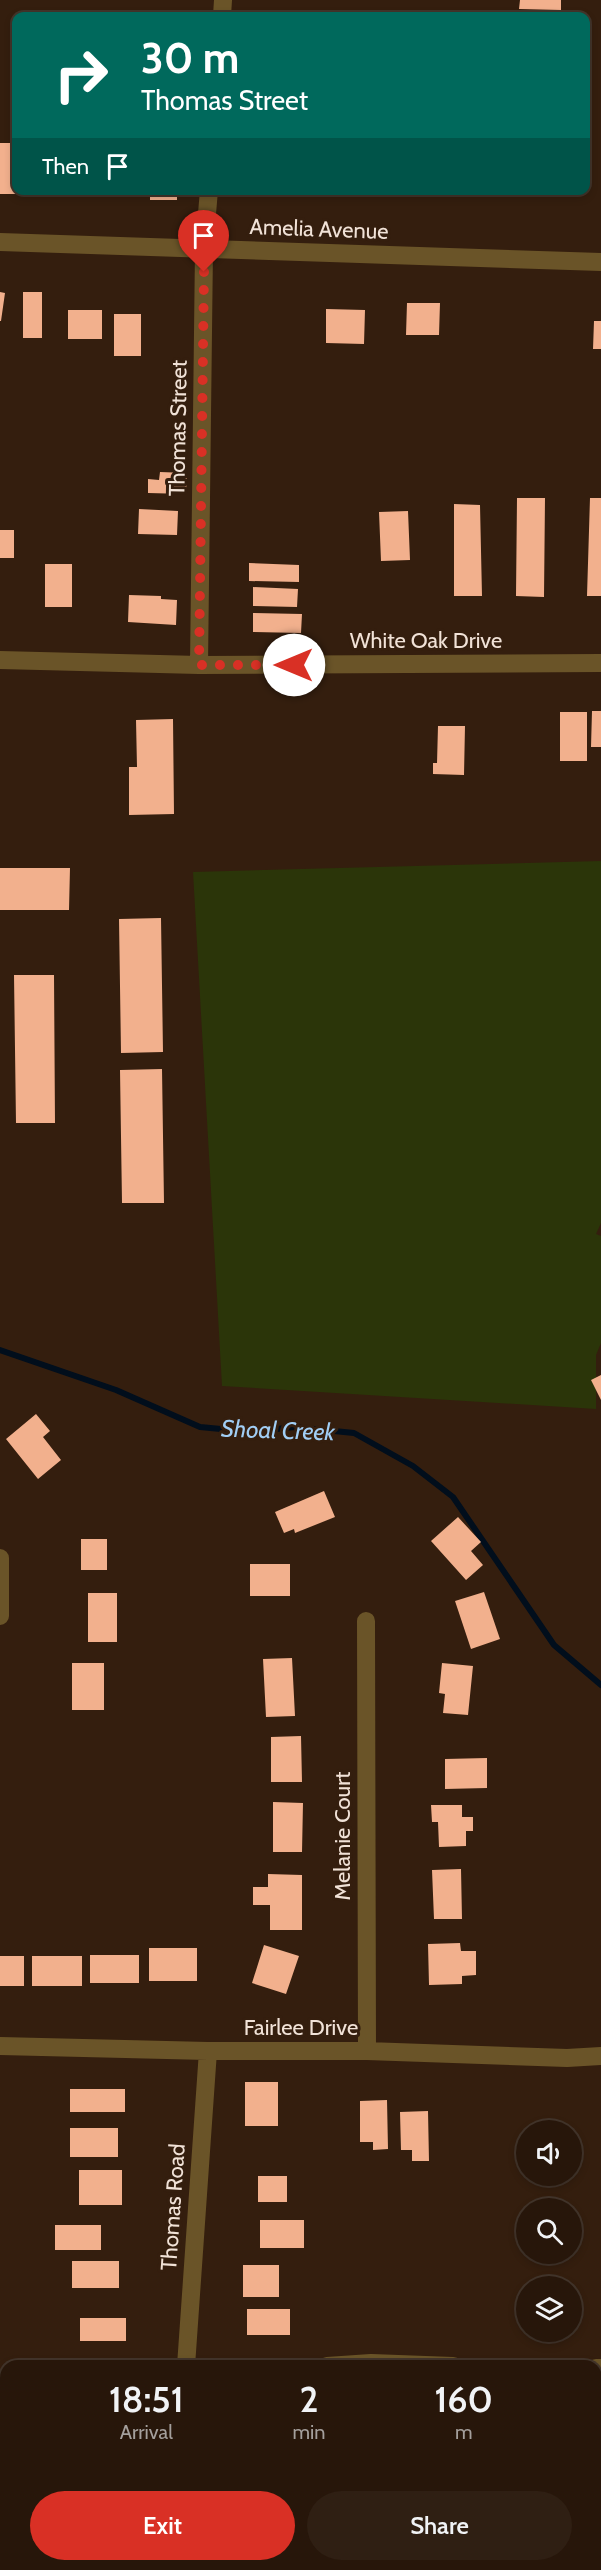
<!DOCTYPE html>
<html lang="en">
<head>
<meta charset="utf-8">
<style>
	:root { --surface:#27160a; --page:#2f1f13; --text:#f1f3f6; --muted:#a49f9c; --line:#43352b; --accent:#d93025 }
	body { margin:0; font-family:Cabin,sans-serif; background:var(--page); color:var(--text); height:100vh; display:flex; flex-direction:column; font-size:22px; white-space:nowrap }
	* { box-sizing:border-box; margin:0 }
	p { font-size:20px; color:var(--muted) }
	.icon { flex:none; width:33px; height:33px; fill:none; stroke:currentColor; stroke-width:2; stroke-linecap:round; stroke-linejoin:round }
	.map { position:relative; flex:1; overflow:hidden }
	.drawer { position:absolute; left:0px; top:2360px; width:602px; height:212px; display:flex; flex-direction:column; background:var(--surface); border-radius:18px 18px 0 0; box-shadow:0 3px 9px #0003,0 0 0 2px var(--line) }
	.drawer>* { flex:none }
	.top-card { position:absolute; left:12px; top:12px; width:578px; height:183px; border-radius:12px; box-shadow:0 3px 9px #0003,0 0 0 2px var(--line); background:#00695c; color:#fff; overflow:hidden }
	.fabs { position:absolute; left:516px; top:2120px; display:grid; gap:12px }
	.fabs a { display:grid; place-items:center; width:66px; height:66px; border-radius:50%; background:var(--surface); box-shadow:0 3px 9px #0003,0 0 0 2px var(--line); font-size:30px }
	.pin { position:absolute; display:grid; place-items:center; width:51px; height:51px; color:#fff; margin:-62px -26px; border-radius:50% 50% 50% 0; rotate:-45deg; box-shadow:0 0 6px #0007 }
	.pin .icon { rotate:45deg }
	.me { position:absolute; width:66px; margin:-33px; rotate:270deg; stroke-linejoin:round; filter:drop-shadow(0 0 4px #0008) }
	.turn { display:flex; align-items:center; gap:21px; height:126px; padding:0 30px; font-size:27px }
	.turn .icon { width:78px; height:78px; stroke-width:2.5 }
	.turn b { display:block; font-size:42px; line-height:51px }
	.then { display:flex; align-items:center; height:57px; padding:0 30px; background:#0003; gap:12px; font-size:22px }
	.eta { display:flex; justify-content:space-evenly; align-items:center; height:102px; text-align:center }
	.eta b { font-size:36px; font-weight:600; line-height:42px }
	.button { display:flex; gap:12px; margin-top:auto; padding:12px 30px }
	.button a { flex:1; height:69px; border-radius:36px; background:var(--accent); color:#fff; font-size:24px; font-weight:600; line-height:69px; text-align:center }
	.button a+a { background:var(--page); color:var(--text) }
	.map>svg:first-child { display:block }
</style>
</head>
<body>
<div class="map">
<svg width="601" height="2570" viewBox="0 0 601 2570">
	<rect width="100%" height="100%" fill="#341e0e"/>
	<path fill="#2b3509" d="M 601,861 L 601,1223 L 596,1234 L 601,1236 L 601,1343 L 596,1355 L 596,1409 L 222,1386 L 193,872 Z"/>
	<g fill="none" stroke-linecap="round" stroke-linejoin="round">
		<path stroke="#010e1c" stroke-width="6" d="M 0,1350 L 116,1390 L 200,1427 L 252,1432 L 294,1427 L 354,1433 L 413,1466 L 453,1497 L 554,1645 L 601,1685"/>
	</g>
	<path fill="#f2b08d" d="M 520,0 L 561,0 L 561,10 L 519,9 Z
		M 0,143 L 16,143 L 16,190 L 23,190 L 23,194 L 0,194 Z
		M 50,190 L 76,190 L 76,196 L 50,196 Z
		M 150,190 L 177,190 L 177,200 L 150,200 Z
		M 0,292 L 5,293 L 1,321 L 0,321 Z
		M 23,292 L 42,292 L 42,338 L 23,338 Z
		M 407,303 L 440,303 L 439,335 L 406,335 Z
		M 326,309 L 365,310 L 364,344 L 326,343 Z
		M 68,310 L 102,310 L 102,339 L 68,339 Z
		M 114,314 L 141,314 L 141,356 L 114,356 Z
		M 594,321 L 601,321 L 601,349 L 593,349 Z
		M 160,472 L 187,473 L 186,494 L 148,493 L 148,479 L 159,480 Z
		M 517,498 L 545,498 L 544,597 L 516,596 Z
		M 590,498 L 601,498 L 601,596 L 587,596 Z
		M 454,504 L 480,505 L 482,596 L 454,596 Z
		M 139,509 L 178,511 L 177,535 L 138,534 Z
		M 408,511 L 410,560 L 381,561 L 379,512 Z
		M 0,530 L 14,530 L 14,558 L 0,558 Z
		M 249,563 L 299,565 L 299,582 L 249,581 Z
		M 45,564 L 72,564 L 72,607 L 45,607 Z
		M 253,587 L 298,589 L 297,607 L 253,606 Z
		M 129,595 L 161,596 L 161,599 L 177,600 L 176,625 L 128,622 Z
		M 253,613 L 302,614 L 301,633 L 253,632 Z
		M 592,711 L 601,711 L 601,747 L 591,747 Z
		M 560,712 L 587,712 L 587,761 L 560,761 Z
		M 173,719 L 174,814 L 129,815 L 129,767 L 137,767 L 136,720 Z
		M 438,726 L 465,726 L 464,775 L 433,774 L 433,763 L 437,763 Z
		M 0,868 L 70,868 L 69,910 L 0,910 Z
		M 161,918 L 163,1052 L 121,1053 L 119,919 Z
		M 14,975 L 54,975 L 55,1123 L 16,1123 Z
		M 162,1069 L 164,1203 L 122,1203 L 120,1070 Z
		M 601,1375 L 601,1400 L 591,1380 Z
		M 36,1414 L 50,1431 L 43,1437 L 61,1460 L 38,1479 L 6,1439 Z
		M 324,1491 L 335,1517 L 295,1533 L 294,1529 L 284,1533 L 275,1512 Z
		M 458,1517 L 481,1542 L 471,1551 L 483,1565 L 466,1580 L 431,1541 Z
		M 81,1539 L 107,1539 L 107,1570 L 81,1570 Z
		M 250,1564 L 290,1564 L 290,1596 L 250,1596 Z
		M 484,1592 L 500,1639 L 471,1649 L 455,1601 Z
		M 88,1593 L 117,1593 L 117,1642 L 88,1642 Z
		M 292,1658 L 295,1716 L 266,1717 L 263,1659 Z
		M 72,1663 L 104,1663 L 104,1710 L 72,1710 Z
		M 442,1663 L 473,1666 L 468,1715 L 443,1713 L 445,1694 L 439,1693 Z
		M 301,1736 L 302,1782 L 271,1782 L 271,1737 Z
		M 487,1758 L 487,1788 L 445,1789 L 445,1759 Z
		M 273,1802 L 303,1803 L 302,1852 L 273,1852 Z
		M 431,1805 L 462,1805 L 462,1817 L 473,1817 L 473,1831 L 466,1831 L 466,1846 L 439,1847 L 438,1822 L 432,1822 Z
		M 461,1869 L 462,1919 L 434,1919 L 432,1870 Z
		M 268,1874 L 302,1875 L 302,1930 L 270,1930 L 270,1905 L 253,1905 L 253,1887 L 268,1887 Z
		M 460,1943 L 461,1951 L 476,1951 L 476,1975 L 462,1976 L 462,1984 L 429,1985 L 428,1944 Z
		M 264,1945 L 299,1956 L 286,1994 L 252,1983 Z
		M 149,1948 L 197,1948 L 197,1981 L 149,1981 Z
		M 90,1955 L 139,1955 L 139,1983 L 90,1983 Z
		M 0,1956 L 24,1956 L 24,1986 L 0,1986 Z
		M 32,1956 L 82,1956 L 82,1986 L 32,1986 Z
		M 245,2082 L 278,2082 L 278,2126 L 245,2126 Z
		M 70,2089 L 125,2089 L 125,2112 L 70,2112 Z
		M 387,2100 L 388,2149 L 373,2150 L 373,2142 L 360,2142 L 360,2101 Z
		M 428,2111 L 429,2161 L 412,2161 L 412,2150 L 401,2150 L 400,2112 Z
		M 70,2128 L 118,2128 L 118,2157 L 70,2157 Z
		M 79,2170 L 122,2170 L 122,2205 L 79,2205 Z
		M 258,2176 L 287,2176 L 287,2202 L 258,2202 Z
		M 260,2220 L 304,2220 L 304,2248 L 260,2248 Z
		M 55,2225 L 101,2225 L 101,2250 L 55,2250 Z
		M 72,2261 L 119,2261 L 119,2288 L 72,2288 Z
		M 243,2265 L 279,2265 L 279,2297 L 243,2297 Z
		M 247,2309 L 290,2309 L 290,2335 L 247,2335 Z
		M 80,2318 L 126,2318 L 126,2341 L 80,2341 Z
		M 0,2533 L 6,2533 L 6,2565 L 32,2565 L 32,2568 L 42,2568 L 42,2570 L 0,2570 Z"/>
	<g fill="none" stroke-linecap="round" stroke-linejoin="round">
		<path stroke="#6a5428" stroke-width="18" d="M 222,16 L 223,0
			M 0,242 L 601,262
			M 0,660 L 199,665 L 601,663
			M 199,665 L 204,249 L 209,190
			M 0,1558 L 0,1616
			M 366,1621 L 367,2051
			M 0,2046 L 208,2051 L 367,2051 L 567,2058 L 601,2056
			M 186,2366 L 208,2051
			M 327,2366 L 371,2363 L 453,2366
			M 596,2368 L 601,2368
			M 179,2570 L 179,2565"/>
	</g>
	<g fill="none" stroke-linecap="round" stroke-linejoin="round">
		<path stroke="#d93025" stroke-width="10" stroke-dasharray="0 18" d="M 204,272 L 199,665 L 294,665"/>
	</g>
	<g text-anchor="middle" dominant-baseline="central" stroke-width="6" stroke-linejoin="round" paint-order="stroke">
		<g font-size="22" fill="#f1e2d7" stroke="#341e0e">
			<text transform="translate(319 229) rotate(2)">Amelia Avenue</text>
			<text transform="translate(178 428) rotate(-89)">Thomas Street</text>
			<text x="426" y="640">White Oak Drive</text>
			<text transform="translate(342 1836) rotate(-90)">Melanie Court</text>
			<text x="301" y="2027">Fairlee Drive</text>
			<text transform="translate(173 2207) rotate(-86)">Thomas Road</text>
		</g>
		<g font-size="24" font-style="italic" fill="#a1cef5" stroke="#341e0e">
			<text transform="translate(278 1430) rotate(2)">Shoal Creek</text>
		</g>
	</g>
</svg>
<div class="fabs">
<a><svg class="icon" aria-label="sound" viewBox="0 0 24 24"><path d="M4 9h4l5-4v14l-5-4H4zM17 9q2 3 0 6"/></svg></a>
<a><svg class="icon" aria-label="search" viewBox="0 0 24 24"><circle cx="10" cy="10" r="6"/><path d="M15 15l6 6"/></svg></a>
<a><svg class="icon" aria-label="layers" viewBox="0 0 24 24"><path d="M12 4l9 5-9 5-9-5zM3 14l9 5 9-5"/></svg></a>
</div>
<div class="pin" style="left:204px;top:272px;background:#d93025"><svg class="icon" aria-label="arrive" viewBox="0 0 24 24"><path d="M6 21V4h12l-3 4 3 4H6"/></svg></div>
<svg class="me" style="left:294px;top:665px" viewBox="-20 -20 40 40"><circle r="19" fill="#fff"/><path d="M0-13L10 11 0 6-10 11z" fill="#d93025"/></svg>
<div class="top-card">
<div class="turn"><svg class="icon" aria-label="right" viewBox="0 0 24 24"><path d="M7 20v-9h11M14 6l5 5-5 5"/></svg><div><b>30 m</b>Thomas Street</div></div>
<div class="then">Then<svg class="icon" aria-label="arrive" viewBox="0 0 24 24"><path d="M6 21V4h12l-3 4 3 4H6"/></svg></div>
</div>
<section class="drawer">
<div class="eta">
<div><b>18:51</b><p>Arrival</p></div>
<div><b>2</b><p>min</p></div>
<div><b>160</b><p>m</p></div>
</div>
<div class="button"><a>Exit</a><a>Share</a></div>
</section>
</div>
</body>
</html>
